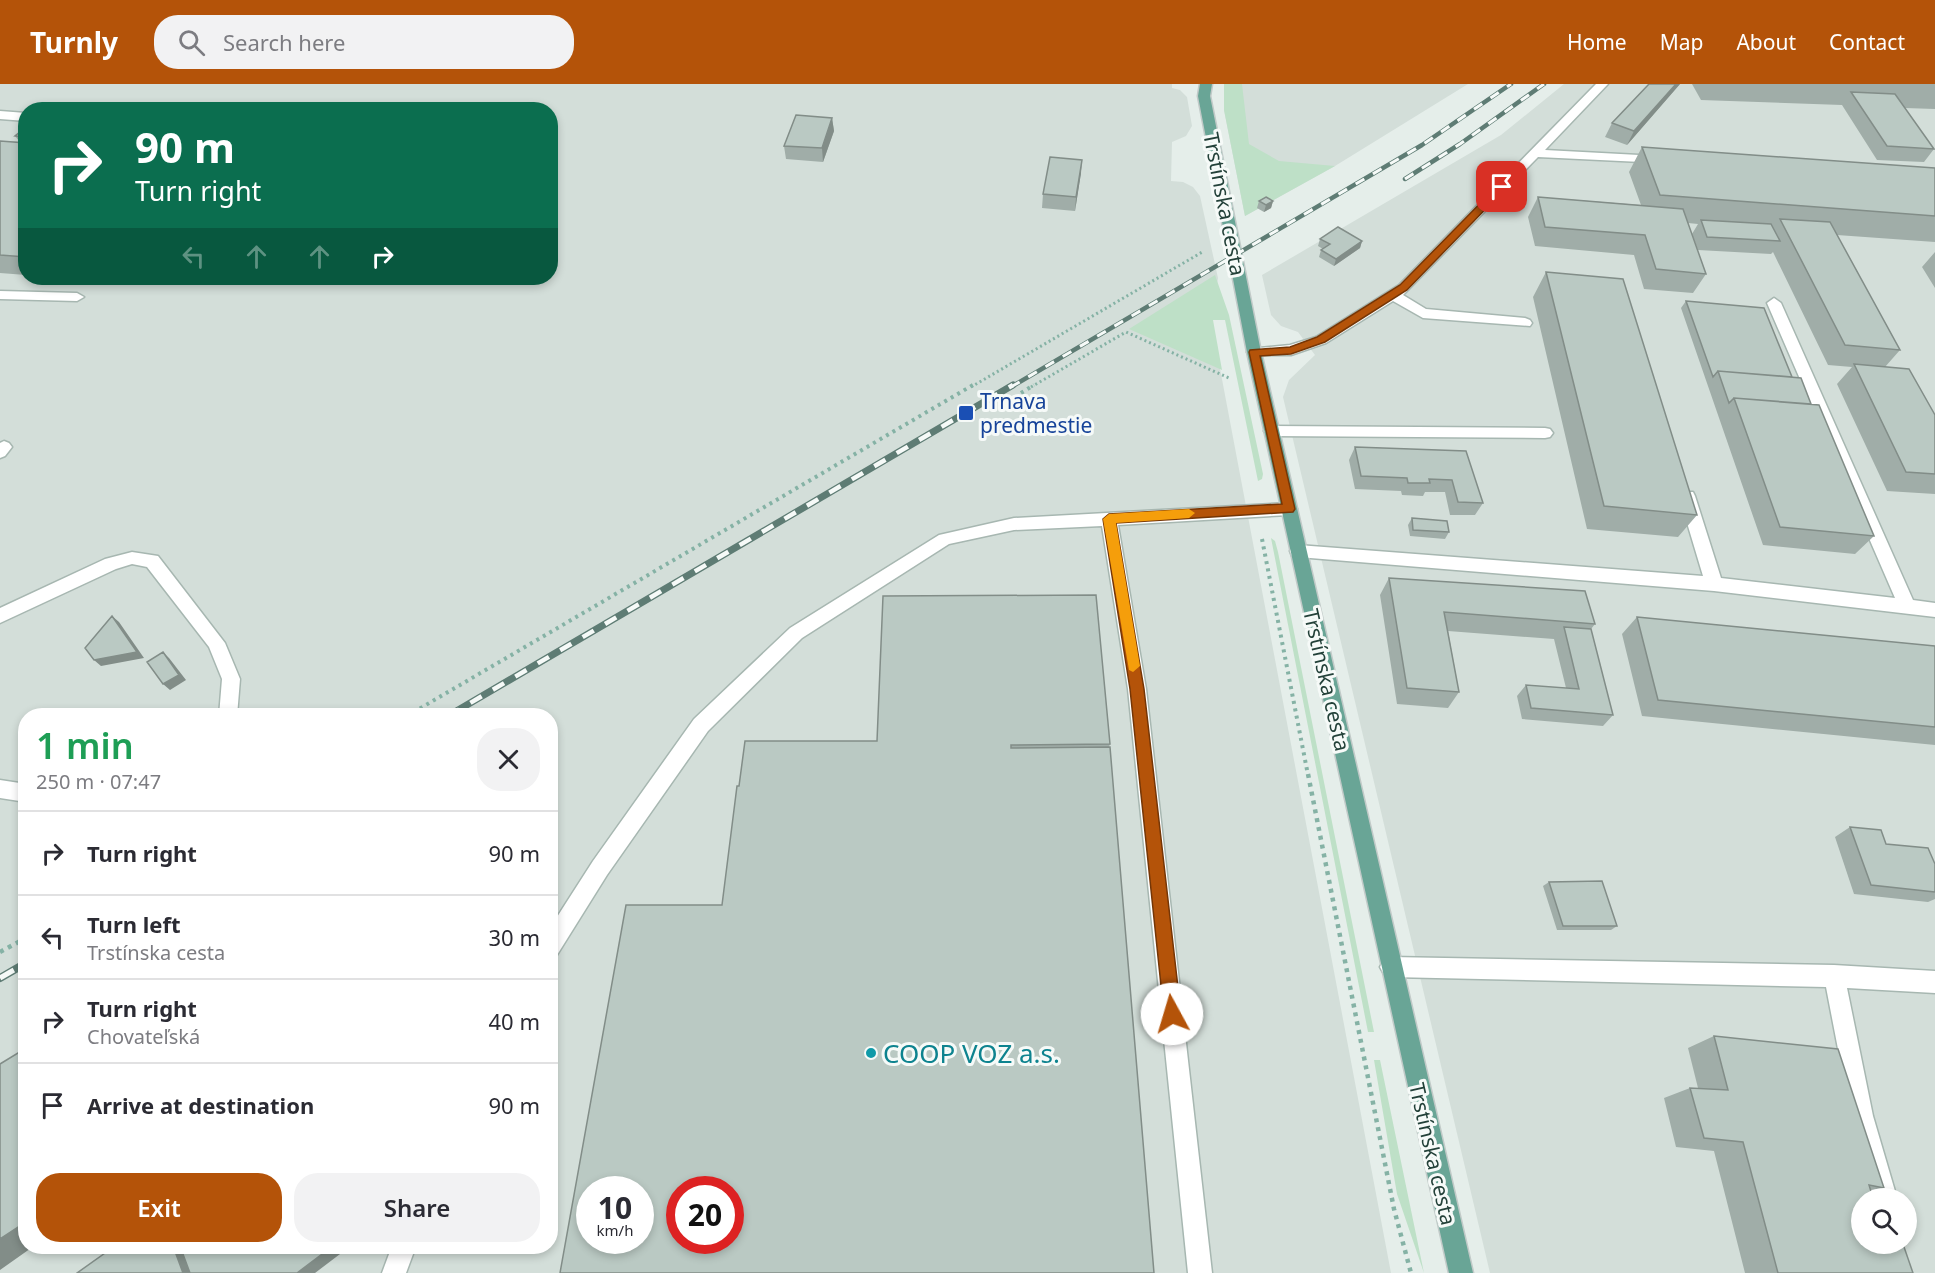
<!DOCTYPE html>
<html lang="en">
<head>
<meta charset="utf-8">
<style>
	:root { --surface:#fff; --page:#f2f2f3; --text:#2b2b33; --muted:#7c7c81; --line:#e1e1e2; --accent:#b45309 }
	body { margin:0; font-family:"Noto Sans",sans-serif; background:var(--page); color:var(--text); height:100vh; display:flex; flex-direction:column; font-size:22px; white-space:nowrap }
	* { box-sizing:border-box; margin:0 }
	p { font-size:20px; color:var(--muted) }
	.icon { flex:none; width:33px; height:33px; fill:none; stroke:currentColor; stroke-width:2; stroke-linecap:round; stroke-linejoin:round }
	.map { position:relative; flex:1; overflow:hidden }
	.drawer { position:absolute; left:18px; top:624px; width:540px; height:546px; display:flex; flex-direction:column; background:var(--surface); border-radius:24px; box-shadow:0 3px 9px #0003 }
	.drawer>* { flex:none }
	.guide { position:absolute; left:18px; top:18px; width:540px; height:183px; border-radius:24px; box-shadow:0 3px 9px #0003; background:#0b6e4f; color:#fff; overflow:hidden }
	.tools { position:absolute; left:1851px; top:1104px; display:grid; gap:12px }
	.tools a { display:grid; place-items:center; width:66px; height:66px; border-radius:50%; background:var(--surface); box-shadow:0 3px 9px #0003; font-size:30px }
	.speed { position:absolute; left:576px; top:1092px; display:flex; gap:12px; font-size:30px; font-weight:700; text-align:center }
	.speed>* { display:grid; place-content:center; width:78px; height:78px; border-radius:50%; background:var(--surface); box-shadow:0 3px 9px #0003; line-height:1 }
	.speed small { font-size:15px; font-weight:400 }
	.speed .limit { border:9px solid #d22; background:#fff; color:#111 }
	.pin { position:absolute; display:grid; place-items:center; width:51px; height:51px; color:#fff; margin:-26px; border-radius:12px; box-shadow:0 3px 9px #0006 }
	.me { position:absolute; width:66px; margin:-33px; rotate:354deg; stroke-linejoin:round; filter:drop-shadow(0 0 4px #0008) }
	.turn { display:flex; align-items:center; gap:21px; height:126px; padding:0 18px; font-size:27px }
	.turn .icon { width:78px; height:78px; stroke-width:2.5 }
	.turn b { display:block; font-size:42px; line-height:51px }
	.lanes { display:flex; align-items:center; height:57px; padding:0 18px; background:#0003; justify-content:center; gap:30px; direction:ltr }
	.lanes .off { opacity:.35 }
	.round { display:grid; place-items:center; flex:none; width:63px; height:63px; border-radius:24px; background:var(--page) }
	.summary { display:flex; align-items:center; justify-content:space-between; height:102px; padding:0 18px }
	h1 { font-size:36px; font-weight:600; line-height:45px; color:#1e9e55 }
	.cta { display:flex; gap:12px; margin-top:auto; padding:12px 18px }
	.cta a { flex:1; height:69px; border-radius:24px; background:var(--accent); color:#fff; font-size:24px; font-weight:600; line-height:69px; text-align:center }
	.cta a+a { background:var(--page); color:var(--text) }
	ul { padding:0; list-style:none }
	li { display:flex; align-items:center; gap:18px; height:84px; padding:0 18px; border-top:2px solid var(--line) }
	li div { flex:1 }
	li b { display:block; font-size:22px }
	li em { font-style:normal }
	header { display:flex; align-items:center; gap:36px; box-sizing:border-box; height:84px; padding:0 30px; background:var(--accent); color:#fff }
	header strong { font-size:28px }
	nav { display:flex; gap:33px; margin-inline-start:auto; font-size:21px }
	.search { width:420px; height:54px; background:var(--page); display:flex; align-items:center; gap:15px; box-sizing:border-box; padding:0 21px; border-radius:24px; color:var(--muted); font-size:22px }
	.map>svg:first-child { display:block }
</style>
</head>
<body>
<header>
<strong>Turnly</strong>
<div class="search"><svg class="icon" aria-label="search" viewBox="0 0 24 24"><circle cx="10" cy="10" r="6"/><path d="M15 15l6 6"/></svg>Search here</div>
<nav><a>Home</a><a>Map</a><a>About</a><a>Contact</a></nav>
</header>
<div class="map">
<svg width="1935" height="1189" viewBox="0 0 1935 1189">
	<rect width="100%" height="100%" fill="#e5eeea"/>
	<path fill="#d3ded9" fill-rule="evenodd" d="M 0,0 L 1172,0 L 1172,4 L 1180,6 L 1187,13 L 1192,42 L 1186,52 L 1172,58 L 1171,97 L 1183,98 L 1193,103 L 1200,112 L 1218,194 L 1211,237 L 1391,1189 L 0,1189 ZM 26,26 L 550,26 L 550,194 L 26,194 ZM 26,632 L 550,632 L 550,1162 L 26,1162 ZM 590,1106 L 640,1106 L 640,1156 L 590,1156 ZM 680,1106 L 730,1106 L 730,1156 L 680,1156 Z
		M 1224,0 L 1468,0 L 1335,82 L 1245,132 L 1224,26 Z
		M 1564,0 L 1935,0 L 1935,1189 L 1490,1189 L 1283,313 L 1289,296 L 1315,271 L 1298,248 L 1281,242 L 1271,231 L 1262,191 L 1501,51 ZM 1862,1114 L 1906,1114 L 1906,1160 L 1862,1160 Z"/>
	<path fill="#bee0c7" d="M 1224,0 L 1242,0 L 1249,60 L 1279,77 L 1335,82 L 1245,132 L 1224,26 Z
		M 1215,191 L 1229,231 L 1263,390 L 1262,395 L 1258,397 L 1225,236 L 1213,236 L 1222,286 L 1129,245 Z
		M 1271,454 L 1275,457 L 1278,468 L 1374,948 L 1368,948 Z
		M 1374,976 L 1380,976 L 1424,1189 L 1397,1110 Z"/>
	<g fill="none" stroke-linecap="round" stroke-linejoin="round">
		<defs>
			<path id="minor" d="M 1596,0 L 1608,0 L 1545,66 L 1658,72 L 1664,76 L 1662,79 L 1538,73 L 1403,211 L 1426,225 L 1525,234 L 1530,236 L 1532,239 L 1530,242 L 1423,234 L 1393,217 L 1326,259 L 1291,271 L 1249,271 L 1247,268 L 1249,265 L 1290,261 L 1316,253 L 1399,201 Z
				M 0,27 L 26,29 L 26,37 L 0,35 Z
				M 0,207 L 77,209 L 84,213 L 77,217 L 0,215 Z
				M 1774,214 L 1781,219 L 1913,516 L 1935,519 L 1935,533 L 1714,507 L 1298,473 L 1292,472 L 1290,467 L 1292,462 L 1298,461 L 1703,492 L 1679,412 L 1681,408 L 1693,408 L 1695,412 L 1721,494 L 1895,514 L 1767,219 Z
				M 1272,342 L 1545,344 L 1550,345 L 1553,349 L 1550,353 L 1545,354 L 1272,352 L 1267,351 L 1264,347 L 1267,343 Z
				M 4,357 L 9,359 L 12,363 L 5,372 L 0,374 L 0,359 Z
				M 1289,419 L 1295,421 L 1297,425 L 1295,429 L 1289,431 L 1118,441 L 1146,605 L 1212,1189 L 1188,1189 L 1128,605 L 1102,442 L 1014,446 L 949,460 L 802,554 L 708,647 L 607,791 L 557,871 L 550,874 L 550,844 L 593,777 L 694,635 L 790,544 L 939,451 L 1014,434 Z
				M 132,468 L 158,472 L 225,559 L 240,595 L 237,632 L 219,632 L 222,595 L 209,563 L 147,483 L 132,480 L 116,485 L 0,539 L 0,524 L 105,475 Z
				M 0,696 L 26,700 L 26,718 L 0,714 Z
				M 1391,873 L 1834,881 L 1935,887 L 1935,909 L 1847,904 L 1873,1032 L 1897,1114 L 1873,1114 L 1851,1032 L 1826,903 L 1391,893 L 1384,890 L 1380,883 L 1384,876 Z
				M 392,1162 L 416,1162 L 406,1189 L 382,1189 Z"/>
			<path id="major" d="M 1200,0 L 1212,0 L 1210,12 L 1261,268 L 1473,1189 L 1449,1189 L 1247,268 L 1198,12 Z"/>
		</defs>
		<use href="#minor" stroke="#a7b7b1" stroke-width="3"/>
		<use href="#major" stroke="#c1cac8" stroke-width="3"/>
		<path stroke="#85b2a5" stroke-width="3" stroke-dasharray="2 3" stroke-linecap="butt" d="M 971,303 L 1204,167
			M 1031,303 L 1126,248 L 1229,294"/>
		<path stroke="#85b2a5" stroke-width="4" stroke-dasharray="3 4.5" stroke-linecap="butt" d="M 1021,309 L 1034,301
			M 1262,455 L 1308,691
			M 407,632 L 973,301"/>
		<path stroke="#85b2a5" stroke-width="4.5" stroke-dasharray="4 5" stroke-linecap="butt" d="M 1308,690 L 1394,1125 L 1411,1189
			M 0,868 L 26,854"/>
		<use href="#minor" fill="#fff" fill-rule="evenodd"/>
		<use href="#major" fill="#69a596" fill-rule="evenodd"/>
		<defs>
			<path id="rail-far2" d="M 1405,95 L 1460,60 L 1544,0
				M 1011,303 L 1422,61 L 1511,0"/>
			<path id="rail-far1" d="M 448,632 L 1013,301"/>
			<path id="rail" d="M 0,894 L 26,879"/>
		</defs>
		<use href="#rail-far2" stroke="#5e7c74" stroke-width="4.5"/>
		<use href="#rail-far1" stroke="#5e7c74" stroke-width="7"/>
		<use href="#rail" stroke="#5e7c74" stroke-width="8"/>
		<use href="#rail-far2" stroke="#f6faf8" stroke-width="3" stroke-dasharray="10" stroke-linecap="butt"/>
		<use href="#rail-far1" stroke="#f6faf8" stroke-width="4.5" stroke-dasharray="13" stroke-linecap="butt"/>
		<use href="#rail" stroke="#f6faf8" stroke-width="5" stroke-dasharray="16" stroke-linecap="butt"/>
	</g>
	<path fill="#a0ada8" d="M 1649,0 L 1680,0 L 1627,61 L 1605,53 L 1612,39 Z
		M 1692,0 L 1935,0 L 1935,25 L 1905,24 L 1934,65 L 1924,78 L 1877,76 L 1842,21 L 1701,16 Z
		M 832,34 L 834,47 L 823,78 L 786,75 L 784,62 Z
		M 26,43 L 26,191 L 0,189 L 0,57 L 20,58 L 15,52 Z
		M 1642,63 L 1935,84 L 1935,158 L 1837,151 L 1900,266 L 1885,283 L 1935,331 L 1935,410 L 1887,407 L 1837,300 L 1852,283 L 1828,281 L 1773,168 L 1771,170 L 1698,166 L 1692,150 L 1698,140 L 1688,139 L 1706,190 L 1693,209 L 1644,205 L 1634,171 L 1535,162 L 1528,133 L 1538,113 L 1641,121 L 1629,88 Z
		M 1081,89 L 1075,127 L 1042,124 L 1043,110 Z
		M 1259,117 L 1273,117 L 1271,124 L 1264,128 L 1257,124 Z
		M 1320,155 L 1362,157 L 1360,164 L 1334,182 L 1319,173 L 1321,166 L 1323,165 L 1318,162 Z
		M 1935,168 L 1935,204 L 1922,183 Z
		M 1546,188 L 1697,431 L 1678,453 L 1587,445 L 1533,213 Z
		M 48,194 L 109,194 L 105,199 Z
		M 1686,217 L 1792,293 L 1811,320 L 1874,452 L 1855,470 L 1763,461 L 1681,224 Z
		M 1355,363 L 1466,367 L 1483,419 L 1475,431 L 1450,431 L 1445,408 L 1425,408 L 1423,412 L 1402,411 L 1401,407 L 1355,405 L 1349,376 Z
		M 1412,434 L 1449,448 L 1445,455 L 1410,452 L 1408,441 Z
		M 1389,494 L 1595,540 L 1591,545 L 1613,631 L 1603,642 L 1522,635 L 1517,612 L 1526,601 L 1566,604 L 1554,555 L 1448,547 L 1459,608 L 1448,624 L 1397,620 L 1380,511 Z
		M 1637,533 L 1935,562 L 1935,661 L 1642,632 L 1622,550 Z
		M 745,657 L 1110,660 L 1109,663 L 739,702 Z
		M 1850,743 L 1886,760 L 1935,780 L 1935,815 L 1928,818 L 1854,810 L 1835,753 Z
		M 1549,798 L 1617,842 L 1611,846 L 1557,846 L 1543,802 Z
		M 1714,952 L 1884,1104 L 1871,1106 L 1862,1160 L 1913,1189 L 1745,1189 L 1714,1067 L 1676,1063 L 1664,1014 L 1690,1004 L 1698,1004 L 1688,964 Z"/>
	<path fill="#828d88" d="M 1676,0 L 1680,0 L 1627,61 L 1634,47 Z
		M 832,34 L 834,47 L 823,78 L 822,64 Z
		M 1082,76 L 1081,89 L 1075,127 L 1076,113 Z
		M 1273,117 L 1271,124 L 1264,128 L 1266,121 Z
		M 1362,157 L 1360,164 L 1334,182 L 1336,175 Z
		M 101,194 L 109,194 L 105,199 Z
		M 112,532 L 119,538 L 144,574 L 101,582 L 94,576 Z
		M 163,568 L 169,574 L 186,596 L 170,606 L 163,600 Z
		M 26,1138 L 26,1162 L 34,1162 L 0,1186 L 0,1155 Z
		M 173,1162 L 196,1162 L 206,1189 L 183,1189 Z
		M 329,1162 L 342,1162 L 344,1167 L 315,1189 L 297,1189 Z"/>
	<path fill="#bac9c3" stroke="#828d88" stroke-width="1.5" fill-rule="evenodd" d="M 1649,0 L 1676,0 L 1634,47 L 1612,39 Z
		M 1851,8 L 1895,10 L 1934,65 L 1887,62 Z
		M 796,31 L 832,34 L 822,64 L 784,62 Z
		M 26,43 L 26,53 L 15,52 Z
		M 0,57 L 26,59 L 26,173 L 0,171 Z
		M 1642,63 L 1935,84 L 1935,132 L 1660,111 Z
		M 1050,73 L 1082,76 L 1076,113 L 1043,110 Z
		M 1266,113 L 1273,117 L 1266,121 L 1259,117 Z
		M 1538,113 L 1683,125 L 1706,190 L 1656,185 L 1645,151 L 1545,143 Z
		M 1780,135 L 1830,138 L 1900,266 L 1845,261 Z
		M 1701,136 L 1771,140 L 1780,157 L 1707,153 Z
		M 1338,143 L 1362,157 L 1336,175 L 1321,166 L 1330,160 L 1320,155 Z
		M 1546,188 L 1623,195 L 1697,431 L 1604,422 Z
		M 1686,217 L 1764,224 L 1792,293 L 1718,287 L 1713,293 Z
		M 1854,280 L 1909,285 L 1935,331 L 1935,390 L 1906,388 Z
		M 1718,287 L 1801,294 L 1811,320 L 1734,314 L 1729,319 Z
		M 1734,314 L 1819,321 L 1874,452 L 1780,443 Z
		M 1355,363 L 1466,367 L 1483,419 L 1458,418 L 1452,396 L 1429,395 L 1430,399 L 1408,399 L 1407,394 L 1361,392 Z
		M 1412,434 L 1447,437 L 1449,448 L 1413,446 Z
		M 1389,494 L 1585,507 L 1595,540 L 1444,528 L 1459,608 L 1407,604 Z
		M 1096,511 L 1110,660 L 1011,661 L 1011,664 L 1110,663 L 1154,1189 L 560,1189 L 626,821 L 722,821 L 737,702 L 739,702 L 745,657 L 877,657 L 883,512 ZM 590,1106 L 640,1106 L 640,1156 L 590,1156 ZM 680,1106 L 730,1106 L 730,1156 L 680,1156 Z
		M 112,532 L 137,568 L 94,576 L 85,564 Z
		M 1637,533 L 1935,562 L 1935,643 L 1658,616 Z
		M 1564,543 L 1591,545 L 1613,631 L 1531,624 L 1526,601 L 1579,605 Z
		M 163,568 L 179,591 L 163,600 L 147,578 Z
		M 1850,743 L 1881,746 L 1886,760 L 1928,764 L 1935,780 L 1935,808 L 1871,801 Z
		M 1602,797 L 1617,842 L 1563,842 L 1549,798 Z
		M 1714,952 L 1838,965 L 1884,1104 L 1869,1101 L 1873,1114 L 1862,1114 L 1862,1160 L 1903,1160 L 1913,1189 L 1778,1189 L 1743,1058 L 1704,1054 L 1690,1004 L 1728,1006 Z
		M 26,964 L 26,1138 L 0,1155 L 0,980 Z
		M 115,1162 L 173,1162 L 183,1189 L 77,1189 Z
		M 180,1162 L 329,1162 L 330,1164 L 297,1189 L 190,1189 Z"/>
	<path fill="#b45309" stroke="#753606" stroke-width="1.5" d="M 1498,101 L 1507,103 L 1407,206 L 1325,258 L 1291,270 L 1260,272 L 1295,425 L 1293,428 L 1116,439 L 1144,605 L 1181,930 L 1178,936 L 1172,938 L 1167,936 L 1164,930 L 1130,605 L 1103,435 L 1109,430 L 1282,420 L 1249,268 L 1250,266 L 1290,263 L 1317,253 L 1400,201 Z"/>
	<path fill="#f59e0b" d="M 1189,425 L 1195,429 L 1189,434 L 1116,439 L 1140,582 L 1133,588 L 1129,586 L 1103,435 L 1109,430 Z"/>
	<rect fill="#1a4fb4" stroke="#f6faf8" stroke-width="2" x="958" y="321" width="16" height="16" rx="3"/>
	<circle fill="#0f9aa8" stroke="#f6faf8" stroke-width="2" cx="871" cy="969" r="6"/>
	<g text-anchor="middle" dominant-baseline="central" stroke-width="6" stroke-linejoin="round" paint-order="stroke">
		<g font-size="21" fill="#234139" stroke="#f6faf8">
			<text transform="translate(1225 120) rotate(79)">Trstínska cesta</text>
			<text transform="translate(1327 596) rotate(77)">Trstínska cesta</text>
			<text transform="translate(1433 1070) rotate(77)">Trstínska cesta</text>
		</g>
		<g font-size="21" fill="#164399" stroke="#f6faf8" text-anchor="start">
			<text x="980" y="317">Trnava<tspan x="980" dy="24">predmestie</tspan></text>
		</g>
		<g font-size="26" fill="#0d838f" stroke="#f6faf8" text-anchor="start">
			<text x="883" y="969">COOP VOZ a.s.</text>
		</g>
	</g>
</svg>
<div class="tools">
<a><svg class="icon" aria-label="search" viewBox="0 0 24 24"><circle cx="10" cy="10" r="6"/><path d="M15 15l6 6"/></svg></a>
</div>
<div class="speed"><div>10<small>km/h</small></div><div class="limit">20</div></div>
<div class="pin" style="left:1502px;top:103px;background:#d93025"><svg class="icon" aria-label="arrive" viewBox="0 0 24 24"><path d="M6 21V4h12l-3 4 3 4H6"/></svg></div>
<svg class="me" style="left:1172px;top:930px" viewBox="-20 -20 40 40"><circle r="19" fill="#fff"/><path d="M0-13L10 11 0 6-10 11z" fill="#b45309"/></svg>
<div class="guide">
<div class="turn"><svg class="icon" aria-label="right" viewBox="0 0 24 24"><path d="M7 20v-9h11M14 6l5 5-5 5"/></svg><div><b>90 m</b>Turn right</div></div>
<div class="lanes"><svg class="icon off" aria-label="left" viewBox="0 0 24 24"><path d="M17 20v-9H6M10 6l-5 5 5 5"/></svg><svg class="icon off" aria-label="ahead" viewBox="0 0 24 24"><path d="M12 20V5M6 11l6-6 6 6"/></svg><svg class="icon off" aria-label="ahead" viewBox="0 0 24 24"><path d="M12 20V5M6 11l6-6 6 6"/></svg><svg class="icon" aria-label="right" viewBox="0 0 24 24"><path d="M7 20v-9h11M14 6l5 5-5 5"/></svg></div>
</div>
<section class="drawer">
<div class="summary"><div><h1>1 min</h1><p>250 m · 07:47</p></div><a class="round"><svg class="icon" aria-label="close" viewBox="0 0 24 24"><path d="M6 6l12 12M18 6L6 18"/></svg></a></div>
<ul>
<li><svg class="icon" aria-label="right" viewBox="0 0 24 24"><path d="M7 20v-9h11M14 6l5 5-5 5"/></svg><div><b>Turn right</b></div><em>90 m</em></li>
<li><svg class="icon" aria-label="left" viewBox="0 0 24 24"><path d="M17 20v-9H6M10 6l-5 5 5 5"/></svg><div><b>Turn left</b><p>Trstínska cesta</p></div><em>30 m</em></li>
<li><svg class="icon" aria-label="right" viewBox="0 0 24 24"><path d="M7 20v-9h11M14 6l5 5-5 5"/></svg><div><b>Turn right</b><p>Chovateľská</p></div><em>40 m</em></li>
<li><svg class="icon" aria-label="arrive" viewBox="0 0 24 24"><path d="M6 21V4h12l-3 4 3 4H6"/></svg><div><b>Arrive at destination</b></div><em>90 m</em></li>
</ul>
<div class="cta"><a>Exit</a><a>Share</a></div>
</section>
</div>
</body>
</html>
